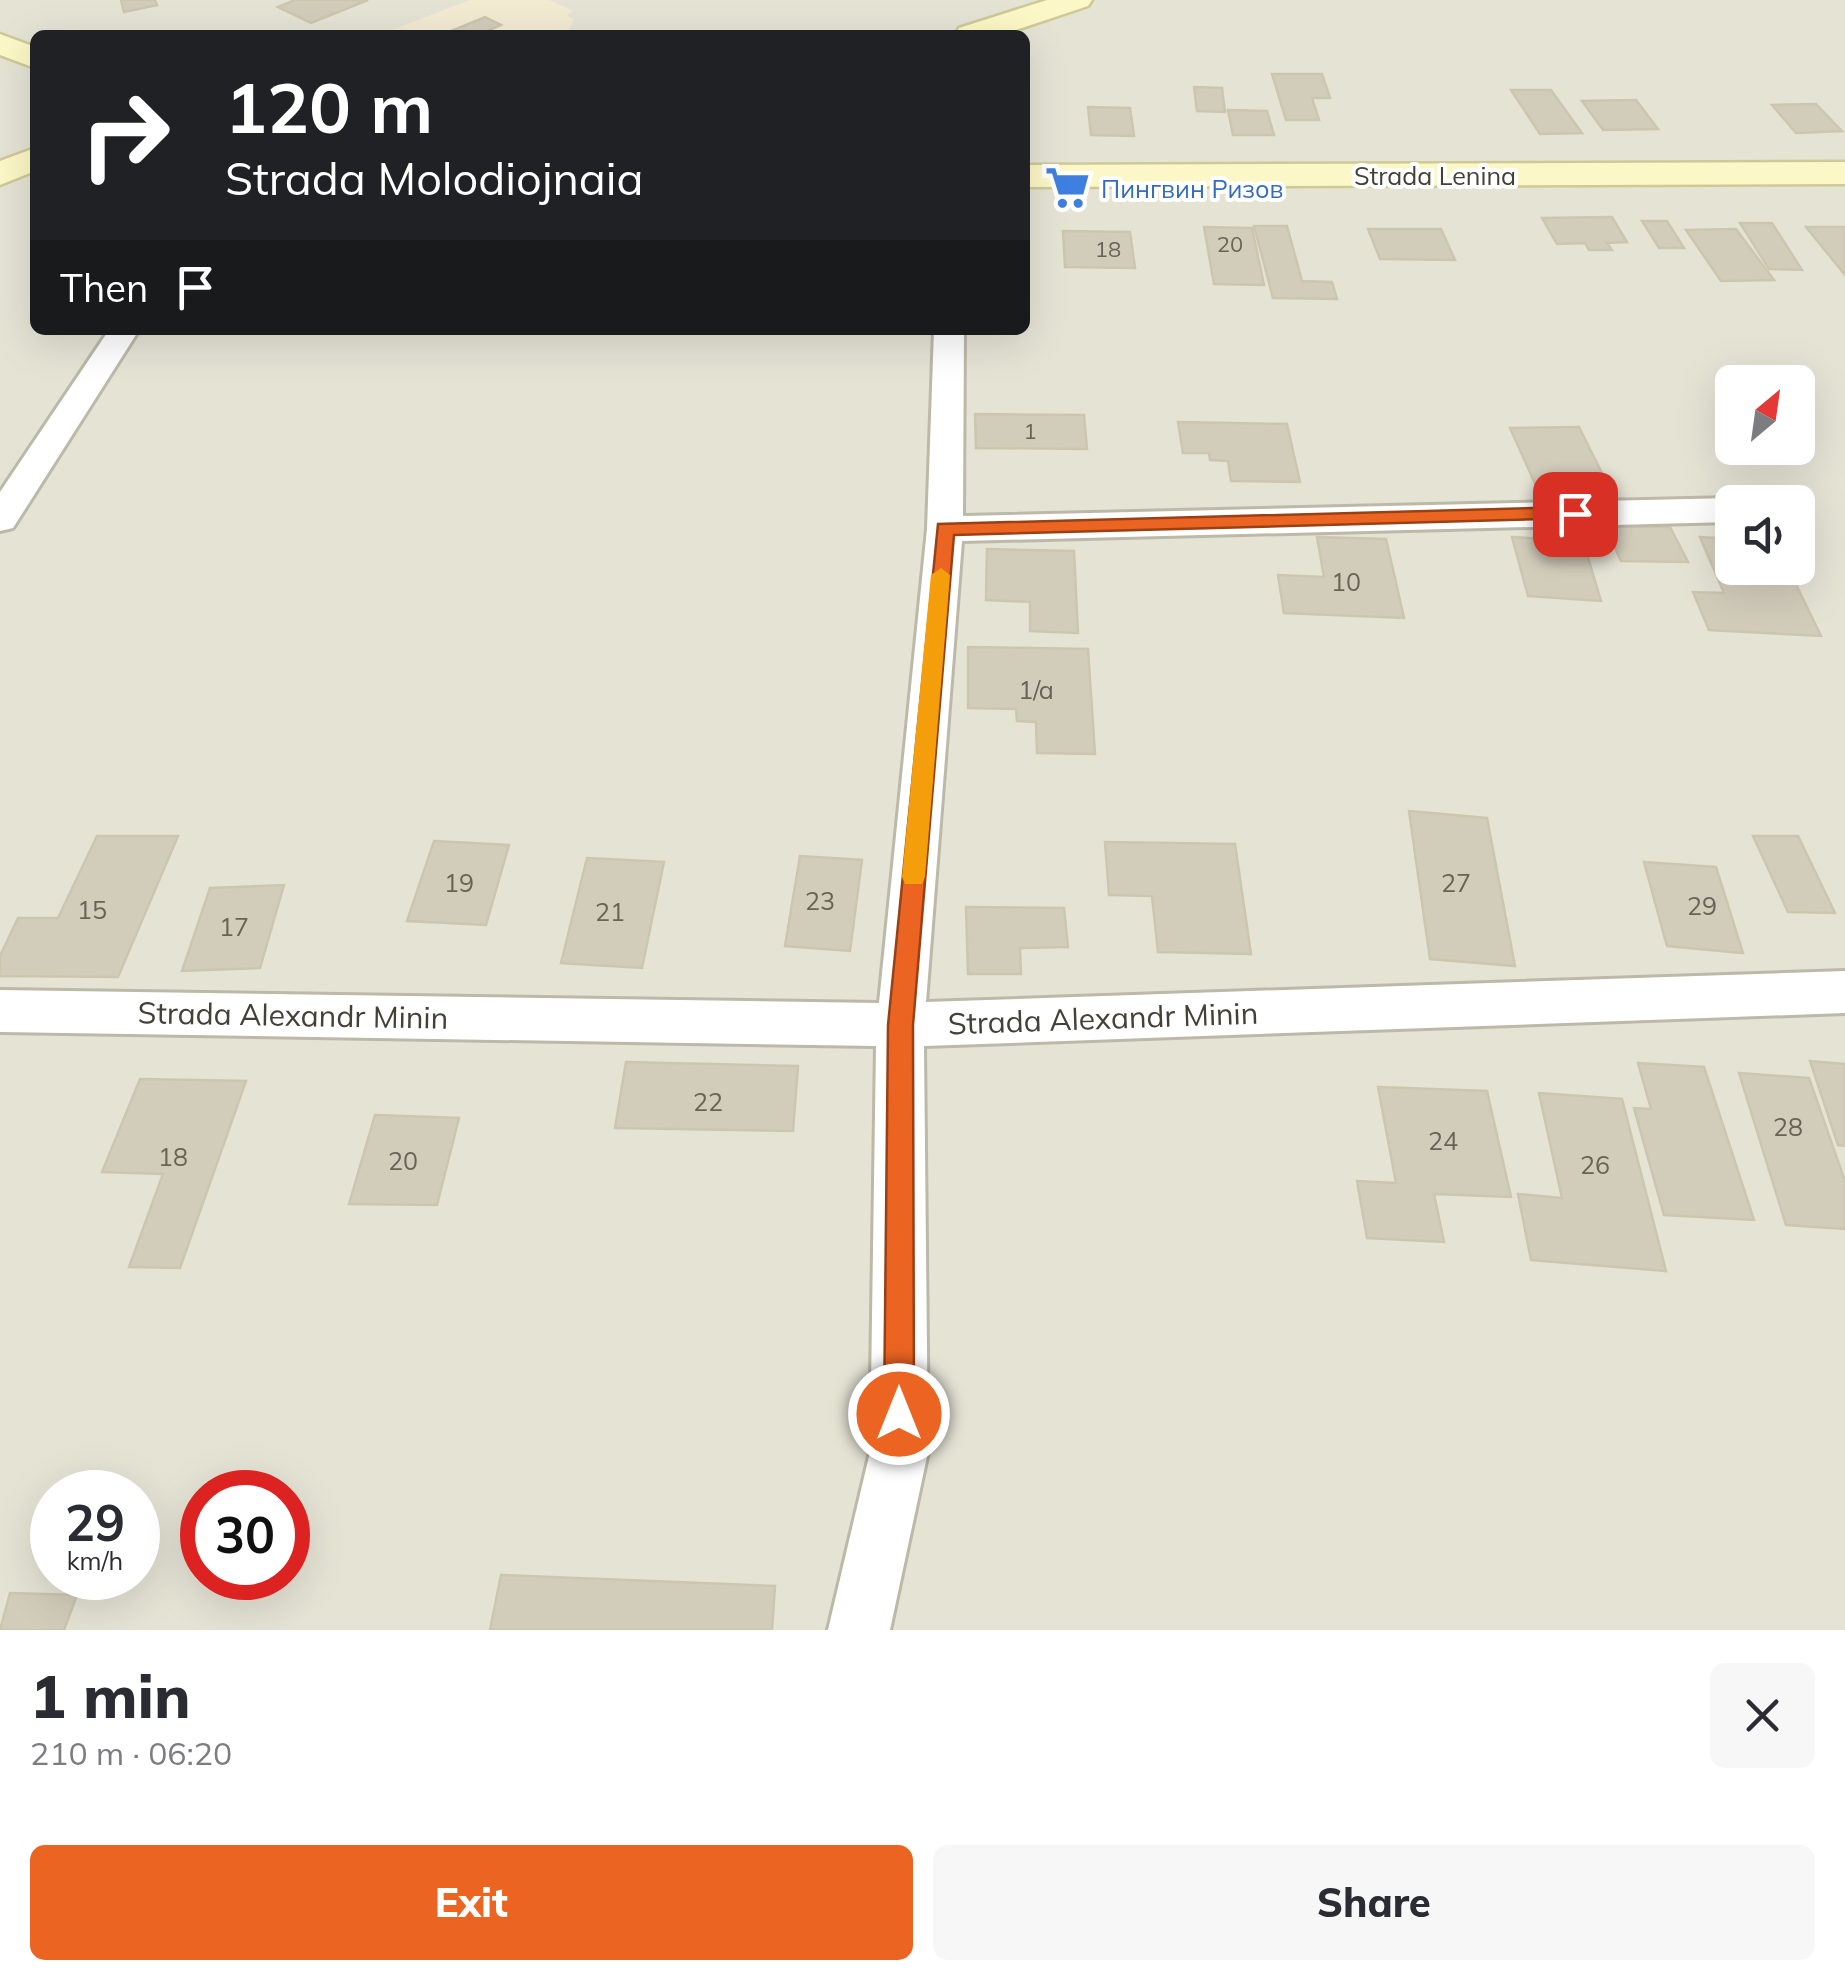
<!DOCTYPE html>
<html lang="en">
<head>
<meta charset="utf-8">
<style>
	:root { --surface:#fff; --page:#f7f7f7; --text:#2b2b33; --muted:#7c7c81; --accent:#eb6422 }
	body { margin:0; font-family:Mulish,sans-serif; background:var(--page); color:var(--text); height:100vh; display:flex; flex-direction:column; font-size:38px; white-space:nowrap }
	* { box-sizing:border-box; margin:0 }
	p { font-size:32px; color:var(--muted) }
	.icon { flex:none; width:55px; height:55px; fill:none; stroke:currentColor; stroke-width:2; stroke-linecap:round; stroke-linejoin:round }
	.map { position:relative; height:1630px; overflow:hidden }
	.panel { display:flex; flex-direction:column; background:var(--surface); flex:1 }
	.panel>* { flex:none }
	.hud { position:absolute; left:30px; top:30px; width:1000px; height:305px; border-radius:15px; box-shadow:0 10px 40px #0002; background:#202124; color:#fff; overflow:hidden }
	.needle { width:65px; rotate:29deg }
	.tools { position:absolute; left:1715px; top:365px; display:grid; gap:20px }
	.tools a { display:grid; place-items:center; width:100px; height:100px; border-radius:15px; background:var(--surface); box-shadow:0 10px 40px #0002; font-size:50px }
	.speed { position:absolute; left:30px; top:1470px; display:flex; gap:20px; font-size:50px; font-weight:700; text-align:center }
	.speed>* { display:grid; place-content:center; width:130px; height:130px; border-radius:50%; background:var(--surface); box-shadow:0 10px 40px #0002; line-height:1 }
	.speed small { font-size:25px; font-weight:400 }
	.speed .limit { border:15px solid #d22; background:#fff; color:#111 }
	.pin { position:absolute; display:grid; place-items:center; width:85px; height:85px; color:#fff; margin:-42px; border-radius:20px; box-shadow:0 5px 15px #0006 }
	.me { position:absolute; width:110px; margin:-55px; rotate:0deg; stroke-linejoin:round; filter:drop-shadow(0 0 8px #0008) }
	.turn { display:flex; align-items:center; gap:35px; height:210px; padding:0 30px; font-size:45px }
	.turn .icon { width:130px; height:130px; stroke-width:2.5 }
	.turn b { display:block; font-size:70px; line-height:85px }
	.then { display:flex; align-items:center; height:95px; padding:0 30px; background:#0003; gap:20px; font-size:38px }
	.round { display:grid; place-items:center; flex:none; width:105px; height:105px; border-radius:15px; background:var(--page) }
	.head { display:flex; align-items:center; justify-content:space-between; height:170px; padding:0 30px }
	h1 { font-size:60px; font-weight:800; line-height:75px }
	.cta { display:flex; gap:20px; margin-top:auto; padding:20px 30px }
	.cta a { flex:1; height:115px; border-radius:15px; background:var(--accent); color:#fff; font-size:40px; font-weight:800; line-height:115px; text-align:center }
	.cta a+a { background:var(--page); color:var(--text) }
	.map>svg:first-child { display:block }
</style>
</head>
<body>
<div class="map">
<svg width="1845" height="1630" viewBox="0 0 1845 1630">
	<rect width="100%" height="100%" fill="#f1f0e5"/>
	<path fill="#e5e3d4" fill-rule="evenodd" d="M 0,0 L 1845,0 L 1845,1630 L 0,1630 ZM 35,35 L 1025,35 L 1025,330 L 35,330 ZM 1732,382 L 1798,382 L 1798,448 L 1732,448 ZM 1732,502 L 1798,502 L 1798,568 L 1732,568 ZM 52,1492 L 138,1492 L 138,1578 L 52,1578 ZM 202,1492 L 288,1492 L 288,1578 L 202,1578 Z"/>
	<path fill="#f2ead1" d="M 470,0 L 549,0 L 573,11 L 567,16 L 574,19 L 569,31 L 583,35 L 379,35 Z"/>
	<path fill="#d2cdbb" stroke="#ccc6af" stroke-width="2.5" d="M 121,0 L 155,0 L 157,5 L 124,12 Z
		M 295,0 L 368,0 L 311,23 L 278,7 Z
		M 485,17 L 501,25 L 478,35 L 449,32 Z
		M 1272,74 L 1322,74 L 1330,98 L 1312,98 L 1319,120 L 1286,120 Z
		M 1194,87 L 1222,88 L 1225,112 L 1197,111 Z
		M 1511,90 L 1551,90 L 1582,133 L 1540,134 Z
		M 1636,100 L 1658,129 L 1603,130 L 1582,101 Z
		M 1816,104 L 1842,131 L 1796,133 L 1772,105 Z
		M 1088,107 L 1130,108 L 1134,136 L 1091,135 Z
		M 1228,110 L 1267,111 L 1274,135 L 1233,135 Z
		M 1612,217 L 1627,242 L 1607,243 L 1612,250 L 1589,250 L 1585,243 L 1557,244 L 1542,218 Z
		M 1642,221 L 1667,221 L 1684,248 L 1659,248 Z
		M 1740,223 L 1772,223 L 1802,270 L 1769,269 Z
		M 1254,226 L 1287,226 L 1302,281 L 1332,282 L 1337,299 L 1273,298 Z
		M 1204,227 L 1252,228 L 1264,285 L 1214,284 Z
		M 1806,227 L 1845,227 L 1845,275 Z
		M 1368,229 L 1441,229 L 1455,260 L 1380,259 Z
		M 1736,229 L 1774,280 L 1721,281 L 1686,230 Z
		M 1063,231 L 1130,232 L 1135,268 L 1065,267 Z
		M 975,414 L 1084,415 L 1087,449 L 976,448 Z
		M 1178,422 L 1287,424 L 1300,482 L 1231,481 L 1228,461 L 1210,460 L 1209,453 L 1183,453 Z
		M 1579,427 L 1609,487 L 1537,488 L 1510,428 Z
		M 1605,526 L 1670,527 L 1688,562 L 1621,561 Z
		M 1317,537 L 1386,539 L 1404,618 L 1284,613 L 1278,575 L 1324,577 Z
		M 1512,537 L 1583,541 L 1601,601 L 1528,596 Z
		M 1700,537 L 1732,539 L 1732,568 L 1788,568 L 1821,636 L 1709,630 L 1693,592 L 1724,593 Z
		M 987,549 L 1074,551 L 1078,633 L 1030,631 L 1030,602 L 986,600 Z
		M 968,647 L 1088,649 L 1095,754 L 1037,753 L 1036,722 L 1017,721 L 1016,709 L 968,708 Z
		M 1409,811 L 1487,818 L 1515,966 L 1430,959 Z
		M 97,836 L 178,836 L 118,977 L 0,976 L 0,956 L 18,918 L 58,918 Z
		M 1753,836 L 1798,836 L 1835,913 L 1788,912 Z
		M 434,841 L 509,845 L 486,925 L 407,921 Z
		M 1105,842 L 1235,844 L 1251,954 L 1158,952 L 1152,896 L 1109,895 Z
		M 800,856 L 862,860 L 850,951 L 785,946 Z
		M 587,858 L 664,862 L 642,968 L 561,963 Z
		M 1644,862 L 1716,867 L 1743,953 L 1667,946 Z
		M 284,885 L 260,968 L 182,971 L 210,888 Z
		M 966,907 L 1064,908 L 1068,947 L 1020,948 L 1021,974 L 968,974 Z
		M 1810,1061 L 1845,1064 L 1845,1146 L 1838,1145 Z
		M 626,1062 L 798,1066 L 793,1131 L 615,1128 Z
		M 1638,1063 L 1704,1067 L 1754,1220 L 1664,1215 L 1634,1108 L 1651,1109 Z
		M 1739,1073 L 1809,1078 L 1845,1181 L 1845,1229 L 1786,1225 Z
		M 140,1079 L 246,1081 L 180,1268 L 129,1267 L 163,1174 L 102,1172 Z
		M 1378,1087 L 1487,1091 L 1511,1197 L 1434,1194 L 1444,1242 L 1367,1238 L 1357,1181 L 1396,1183 Z
		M 1539,1093 L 1622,1099 L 1666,1271 L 1531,1260 L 1518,1194 L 1562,1198 Z
		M 375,1115 L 459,1118 L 437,1205 L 349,1204 Z
		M 501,1575 L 775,1586 L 772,1630 L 490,1630 Z
		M 10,1593 L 77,1595 L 64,1630 L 0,1630 Z"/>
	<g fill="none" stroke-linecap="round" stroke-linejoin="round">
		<defs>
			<path id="street" d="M 109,330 L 139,330 L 13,528 L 0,531 L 0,492 Z
				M 934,330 L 964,330 L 963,516 L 1732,498 L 1745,502 L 1732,502 L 1732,522 L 962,541 L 926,1002 L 1845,971 L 1845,1013 L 924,1046 L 928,1452 L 890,1630 L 828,1630 L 870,1452 L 876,1046 L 0,1032 L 0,990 L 879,1003 L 927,529 Z"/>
			<path id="secondary" d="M 1047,0 L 1092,0 L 1088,6 L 1001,35 L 955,35 L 959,28 Z
				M 0,34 L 35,47 L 35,68 L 0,55 Z
				M 35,148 L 35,171 L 0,185 L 0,161 Z
				M 1845,162 L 1845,184 L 1025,187 L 1025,165 Z"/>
		</defs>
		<use href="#street" stroke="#bcb9a9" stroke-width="6"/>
		<use href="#secondary" stroke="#ceca97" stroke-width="5"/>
		<use href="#street" fill="#fff" fill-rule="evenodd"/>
		<use href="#secondary" fill="#fbf7c6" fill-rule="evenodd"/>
	</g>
	<path fill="#eb6422" stroke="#994116" stroke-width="2.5" d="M 1575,507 L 1584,514 L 1582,518 L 954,535 L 913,1025 L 914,1414 L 910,1425 L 899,1430 L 888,1425 L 884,1414 L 888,1025 L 938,524 Z"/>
	<path fill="#f59e0b" d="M 941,568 L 950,575 L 925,877 L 922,884 L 905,884 L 902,877 L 931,575 Z"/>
	<defs>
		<symbol id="supermarket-bare" viewBox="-9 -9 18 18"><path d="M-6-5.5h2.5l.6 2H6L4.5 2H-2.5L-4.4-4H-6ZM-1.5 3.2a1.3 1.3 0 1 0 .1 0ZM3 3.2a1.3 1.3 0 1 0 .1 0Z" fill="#3f7fe0" stroke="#fff" stroke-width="2.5" paint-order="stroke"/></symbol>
	</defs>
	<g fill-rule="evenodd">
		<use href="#supermarket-bare" x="1036" y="156" width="63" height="63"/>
	</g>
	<g text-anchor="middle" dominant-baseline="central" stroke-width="8" stroke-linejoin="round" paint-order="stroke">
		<g font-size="22" fill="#676356">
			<text x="1230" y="244">20</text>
			<text x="1108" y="249">18</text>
			<text x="1030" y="431">1</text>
		</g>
		<g font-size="25" fill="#434035" stroke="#fff">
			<text x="1435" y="175">Strada Lenina</text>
		</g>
		<g font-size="25" fill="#366cbe" stroke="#fff" text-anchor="start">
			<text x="1101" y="188">Пингвин Ризов</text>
		</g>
		<g font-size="25" fill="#676356">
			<text x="1346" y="581">10</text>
			<text x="1036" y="689">1/a</text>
			<text x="459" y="882">19</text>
			<text x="1456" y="882">27</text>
			<text x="820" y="900">23</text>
			<text x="1702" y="905">29</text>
			<text x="92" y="909">15</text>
			<text x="610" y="911">21</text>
			<text x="234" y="926">17</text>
			<text x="708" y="1101">22</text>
			<text x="1788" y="1126">28</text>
			<text x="1443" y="1140">24</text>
			<text x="173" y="1156">18</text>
			<text x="403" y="1160">20</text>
			<text x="1595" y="1164">26</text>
		</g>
		<g font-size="30" fill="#434035" stroke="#fff">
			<text transform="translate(293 1015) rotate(1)">Strada Alexandr Minin</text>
			<text transform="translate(1103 1018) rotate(-2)">Strada Alexandr Minin</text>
		</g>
	</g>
</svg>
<div class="tools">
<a><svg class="needle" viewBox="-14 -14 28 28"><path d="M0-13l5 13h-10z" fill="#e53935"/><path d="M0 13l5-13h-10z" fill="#7c7c81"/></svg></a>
<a><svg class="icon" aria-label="sound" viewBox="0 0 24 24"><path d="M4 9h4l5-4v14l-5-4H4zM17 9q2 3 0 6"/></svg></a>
</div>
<div class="speed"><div>29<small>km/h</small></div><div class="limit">30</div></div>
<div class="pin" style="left:1575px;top:514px;background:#d93025"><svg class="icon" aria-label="arrive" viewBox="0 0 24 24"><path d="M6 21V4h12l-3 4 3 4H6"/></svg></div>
<svg class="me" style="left:899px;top:1414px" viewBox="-20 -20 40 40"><circle r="17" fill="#eb6422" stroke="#fff" stroke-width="3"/><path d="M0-11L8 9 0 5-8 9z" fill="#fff"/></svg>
<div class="hud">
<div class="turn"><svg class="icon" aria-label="right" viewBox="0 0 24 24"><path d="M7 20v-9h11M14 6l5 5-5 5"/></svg><div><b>120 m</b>Strada Molodiojnaia</div></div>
<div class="then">Then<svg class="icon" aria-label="arrive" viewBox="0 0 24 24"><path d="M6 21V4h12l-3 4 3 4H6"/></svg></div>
</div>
</div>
<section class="panel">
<div class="head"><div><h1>1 min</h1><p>210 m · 06:20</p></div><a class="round"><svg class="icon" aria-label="close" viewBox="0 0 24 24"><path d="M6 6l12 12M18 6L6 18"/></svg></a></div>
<div class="cta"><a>Exit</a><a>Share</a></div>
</section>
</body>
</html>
